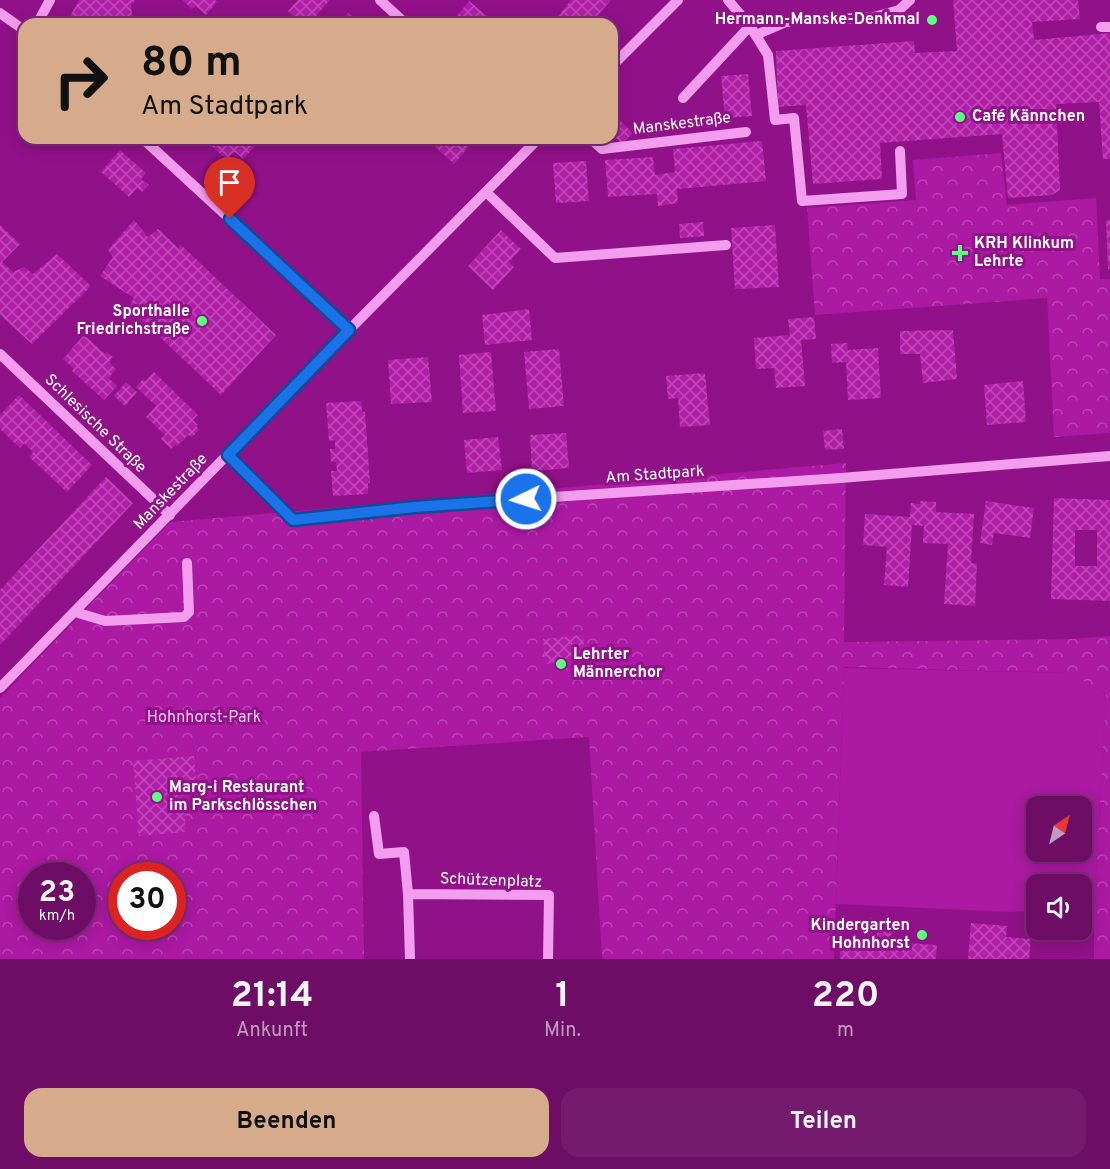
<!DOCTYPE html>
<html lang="de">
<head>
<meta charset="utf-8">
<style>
	:root { --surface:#6d0d66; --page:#751b6f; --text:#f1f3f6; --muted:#bf9cbf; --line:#7f2d7a; --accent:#d6ab8b }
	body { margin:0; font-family:Overpass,sans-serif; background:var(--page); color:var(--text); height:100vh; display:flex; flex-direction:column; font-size:22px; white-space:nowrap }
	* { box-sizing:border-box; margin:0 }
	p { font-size:20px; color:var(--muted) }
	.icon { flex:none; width:33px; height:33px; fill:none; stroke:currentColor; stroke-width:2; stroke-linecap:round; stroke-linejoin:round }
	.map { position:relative; height:959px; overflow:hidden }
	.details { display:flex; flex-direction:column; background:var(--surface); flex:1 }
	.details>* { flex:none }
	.top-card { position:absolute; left:18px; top:18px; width:600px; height:126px; border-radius:18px; box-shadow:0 3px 15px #0003,0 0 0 2px var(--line); background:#d6ab8b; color:#111; overflow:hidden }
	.needle { width:39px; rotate:35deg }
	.buttons { position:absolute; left:1026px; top:796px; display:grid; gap:12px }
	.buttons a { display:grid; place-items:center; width:66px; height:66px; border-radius:12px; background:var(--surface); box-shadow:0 3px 15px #0003,0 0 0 2px var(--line); font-size:30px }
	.speed { position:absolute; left:18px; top:862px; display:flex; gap:12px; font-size:30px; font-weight:700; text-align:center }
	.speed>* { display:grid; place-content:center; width:78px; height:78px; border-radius:50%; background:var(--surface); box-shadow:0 3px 15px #0003,0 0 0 2px var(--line); line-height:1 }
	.speed small { font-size:15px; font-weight:400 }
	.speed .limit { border:9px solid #d22; background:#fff; color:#111 }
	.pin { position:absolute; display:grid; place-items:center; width:51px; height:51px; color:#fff; margin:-62px -26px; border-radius:50% 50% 50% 0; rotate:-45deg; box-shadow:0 0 6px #0007 }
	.pin .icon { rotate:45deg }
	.me { position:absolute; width:66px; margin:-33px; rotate:266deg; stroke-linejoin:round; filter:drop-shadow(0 0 4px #0008) }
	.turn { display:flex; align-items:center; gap:21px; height:126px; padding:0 24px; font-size:27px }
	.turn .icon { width:78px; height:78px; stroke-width:2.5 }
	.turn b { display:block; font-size:42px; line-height:51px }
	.eta { display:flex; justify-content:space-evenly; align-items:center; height:102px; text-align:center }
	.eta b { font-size:36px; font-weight:700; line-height:42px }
	.primary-button { display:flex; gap:12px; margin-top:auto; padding:12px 24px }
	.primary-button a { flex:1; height:69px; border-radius:18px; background:var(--accent); color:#111; font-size:24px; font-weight:700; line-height:69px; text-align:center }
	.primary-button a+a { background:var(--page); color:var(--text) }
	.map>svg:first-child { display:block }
</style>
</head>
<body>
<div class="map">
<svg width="1110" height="959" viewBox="0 0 1110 959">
	<defs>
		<pattern id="park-crowns" width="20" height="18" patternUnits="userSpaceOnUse" patternTransform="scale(1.5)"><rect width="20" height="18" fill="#ac19a3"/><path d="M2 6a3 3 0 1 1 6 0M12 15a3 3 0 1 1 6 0" fill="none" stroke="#bd47b5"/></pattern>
		<pattern id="building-cross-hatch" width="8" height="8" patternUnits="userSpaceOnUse" patternTransform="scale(1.5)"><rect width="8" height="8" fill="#b11fa8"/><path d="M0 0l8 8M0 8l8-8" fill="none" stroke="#c14cb9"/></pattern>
	</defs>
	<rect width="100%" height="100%" fill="#911188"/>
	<path fill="#ac19a3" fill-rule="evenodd" d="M 844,668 L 1070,673 L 1106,693 L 1094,910 L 1082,911 L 1082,885 L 1036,885 L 1036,911 L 1009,912 L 836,904 ZM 1036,807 L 1082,807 L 1082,852 L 1036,852 Z"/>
	<path fill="url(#park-crowns)" fill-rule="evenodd" d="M 1001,153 L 1007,205 L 1096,198 L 1100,279 L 1110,279 L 1110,433 L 1054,437 L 1047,298 L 815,315 L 807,208 L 916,200 L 913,160 Z
		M 846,463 L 844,642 L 1072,639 L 1110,636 L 1110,959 L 1094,959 L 1094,910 L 1106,693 L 1068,673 L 844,667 L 834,959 L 602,959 L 589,737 L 361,752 L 364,959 L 0,959 L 0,698 L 170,522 ZM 32,876 L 82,876 L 82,927 L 32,927 ZM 122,876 L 172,876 L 172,927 L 122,927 Z"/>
	<path fill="url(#building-cross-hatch)" fill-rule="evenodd" d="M 79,0 L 135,0 L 131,5 L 132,15 L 141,24 L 71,24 L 68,20 Z
		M 182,0 L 215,0 L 217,2 L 206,15 L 196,6 L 192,9 Z
		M 298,0 L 330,0 L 309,24 L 302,24 L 288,11 Z
		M 571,0 L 611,0 L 590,24 L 567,24 L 558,16 Z
		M 953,0 L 1078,0 L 1080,19 L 1032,22 L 1034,40 L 1110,33 L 1110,159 L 1103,159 L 1099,102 L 1056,104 L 1060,190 L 1052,195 L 1008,198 L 1002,134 L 880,143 L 882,179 L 813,184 L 806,105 L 778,107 L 776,51 L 914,41 L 915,53 L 957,51 Z
		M 469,1 L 497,24 L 450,24 Z
		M 348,13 L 362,24 L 339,24 Z
		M 748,74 L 752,116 L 725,118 L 721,76 Z
		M 612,113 L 633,133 L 622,144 L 612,134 Z
		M 203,138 L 249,138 L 247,140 L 254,147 L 243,159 L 235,152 L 227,160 Z
		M 428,138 L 476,138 L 454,164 L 427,139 Z
		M 762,141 L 766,181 L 677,189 L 678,203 L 658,206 L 657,194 L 608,197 L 605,160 L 653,157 L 655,175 L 675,172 L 673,149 Z
		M 120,150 L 146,173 L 141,179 L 149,185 L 142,192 L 137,188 L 129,197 L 101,172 Z
		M 586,161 L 589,201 L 556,203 L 553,163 Z
		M 134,220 L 148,237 L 158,229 L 178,248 L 181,245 L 276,335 L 221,395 L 128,307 L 134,298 L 100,276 L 113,257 L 108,250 Z
		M 1110,220 L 1110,269 L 1108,269 L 1106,221 Z
		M 703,222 L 704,236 L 680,238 L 679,224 Z
		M 0,225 L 20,244 L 2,262 L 13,272 L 24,267 L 33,274 L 57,254 L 91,286 L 32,344 L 0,315 Z
		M 775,225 L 779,287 L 735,289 L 731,228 Z
		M 501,230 L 521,249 L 509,262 L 514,267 L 493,290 L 468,266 Z
		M 529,309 L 532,340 L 485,345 L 482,315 Z
		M 814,317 L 816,339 L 801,340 L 805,386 L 776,388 L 774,368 L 756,369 L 754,338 L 790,335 L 788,319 Z
		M 953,330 L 957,379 L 923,383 L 920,354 L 900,354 L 900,331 Z
		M 84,335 L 105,354 L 107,352 L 113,357 L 109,362 L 116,369 L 109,378 L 117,386 L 104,400 L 72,371 L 74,369 L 63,359 Z
		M 847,343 L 848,350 L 878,348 L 881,398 L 848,400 L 846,362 L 832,363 L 831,344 Z
		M 559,349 L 564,406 L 529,409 L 524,352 Z
		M 491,352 L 496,411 L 463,413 L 459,355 Z
		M 428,357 L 432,402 L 391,404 L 388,360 Z
		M 154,372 L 198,415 L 193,420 L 198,425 L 196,426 L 199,430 L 192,437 L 188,435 L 177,446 L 175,445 L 171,449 L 161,439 L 165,435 L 146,417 L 156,406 L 136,387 L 143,379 L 145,381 Z
		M 705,373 L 710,425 L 680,427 L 678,398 L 668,399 L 666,376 Z
		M 1023,381 L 1026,422 L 987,425 L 984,385 Z
		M 126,382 L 137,392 L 125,406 L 114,396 Z
		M 19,395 L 92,465 L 67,492 L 29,457 L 33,452 L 24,443 L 20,448 L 0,429 L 0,415 Z
		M 361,401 L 362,412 L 365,412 L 370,483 L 368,483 L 368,494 L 333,496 L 331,471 L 337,471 L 336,462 L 331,462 L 330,449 L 335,449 L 335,440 L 329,441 L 326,403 Z
		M 842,429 L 844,449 L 825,450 L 823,431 Z
		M 566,433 L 569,468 L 532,471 L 530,435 Z
		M 498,437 L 502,470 L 467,473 L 464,440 Z
		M 106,477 L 133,503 L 0,645 L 0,590 Z
		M 1054,498 L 1110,500 L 1110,601 L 1051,599 ZM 1075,530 L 1097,530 L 1097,566 L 1075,566 Z
		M 920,501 L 936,502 L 936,512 L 974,514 L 971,563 L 977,564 L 975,606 L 944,604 L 948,544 L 923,543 L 924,526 L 912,525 L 908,587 L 884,585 L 887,547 L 863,545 L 865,514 L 910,517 L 911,503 L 920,504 Z
		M 986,501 L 1034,508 L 1030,538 L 994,533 L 992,545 L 980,543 Z
		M 583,635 L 585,661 L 545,664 L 543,639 Z
		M 194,756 L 196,780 L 182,782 L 186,832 L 139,836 L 133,761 Z
		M 863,918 L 892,920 L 891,942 L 937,945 L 936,959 L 840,959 L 840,949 L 861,950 Z
		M 971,923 L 1007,926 L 1006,937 L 1031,939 L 1029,959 L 968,959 Z"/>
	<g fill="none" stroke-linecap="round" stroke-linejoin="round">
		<path stroke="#f39dee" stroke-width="10" d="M 380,0 L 406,24
			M 728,0 L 750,26 L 768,55 L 775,120 L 794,118 L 802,201 L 902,194 L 900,151
			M 0,13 L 24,30
			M 37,24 L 50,0
			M 1101,27 L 1110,27
			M 756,35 L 786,22 L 874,17 L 899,10 L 910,0
			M 612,66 L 678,0
			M 683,98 L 750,26
			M 142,138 L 317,299 L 349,330
			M 590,138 L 602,149 L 746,132
			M 486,192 L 555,258 L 726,245
			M 0,354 L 170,515
			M 228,455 L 293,520 L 415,506 L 841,478 L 1110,456
			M 75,612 L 105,621 L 184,617 L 189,612 L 187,563
			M 0,688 L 349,330 L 539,138
			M 374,816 L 379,854 L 404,852 L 408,894
			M 410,959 L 408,894 L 549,895 L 548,959"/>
	</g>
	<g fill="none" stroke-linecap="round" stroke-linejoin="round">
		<defs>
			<path id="route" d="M 230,219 L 349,330 L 228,455 L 293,520 L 415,507 L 526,499"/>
		</defs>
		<use href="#route" stroke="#114b97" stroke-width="15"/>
		<use href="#route" stroke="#1a73e8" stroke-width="10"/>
	</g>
	<g fill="#5eff81" stroke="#911188" stroke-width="2">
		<circle cx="932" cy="20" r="6"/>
		<circle cx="960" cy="117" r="6"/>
		<path d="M957 244h6v6h6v6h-6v6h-6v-6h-6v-6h6z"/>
		<circle cx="202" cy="321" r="6"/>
		<circle cx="561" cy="664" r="6"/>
		<circle cx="157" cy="797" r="6"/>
		<circle cx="922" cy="935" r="6"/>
	</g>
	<g text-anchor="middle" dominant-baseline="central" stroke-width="6" stroke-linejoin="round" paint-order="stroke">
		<g font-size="16" font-weight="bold" fill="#fff" stroke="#911188" text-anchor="start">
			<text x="920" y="20" text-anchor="end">Hermann-Manske-Denkmal</text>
			<text x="972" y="117">Café Kännchen</text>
			<text x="974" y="244">KRH Klinkum<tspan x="974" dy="18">Lehrte</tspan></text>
			<text x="190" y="312" text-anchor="end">Sporthalle<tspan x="190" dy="18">Friedrichstraße</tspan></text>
			<text x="573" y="655">Lehrter<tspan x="573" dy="18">Männerchor</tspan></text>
			<text x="169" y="788">Marg-i Restaurant<tspan x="169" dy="18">im Parkschlösschen</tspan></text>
			<text x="910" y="926" text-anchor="end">Kindergarten<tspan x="910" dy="18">Hohnhorst</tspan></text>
		</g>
		<g font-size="16" fill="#fff" stroke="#911188">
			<text transform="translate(682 124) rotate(-7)">Manskestraße</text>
			<text transform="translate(95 424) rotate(44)">Schlesische Straße</text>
			<text transform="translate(655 475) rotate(-4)">Am Stadtpark</text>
			<text transform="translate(171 492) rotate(-46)">Manskestraße</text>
			<text transform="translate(491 881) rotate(2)">Schützenplatz</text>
		</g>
		<g font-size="16" fill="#fdc4fa" stroke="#911188">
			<text x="204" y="718">Hohnhorst-Park</text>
		</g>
	</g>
</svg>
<div class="buttons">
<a><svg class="needle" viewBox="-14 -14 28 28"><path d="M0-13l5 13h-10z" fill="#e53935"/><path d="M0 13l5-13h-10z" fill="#bf9cbf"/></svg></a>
<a><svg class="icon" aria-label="sound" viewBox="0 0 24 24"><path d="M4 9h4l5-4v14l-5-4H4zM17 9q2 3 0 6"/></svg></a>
</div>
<div class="speed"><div>23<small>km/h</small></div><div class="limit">30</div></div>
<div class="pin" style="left:230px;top:219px;background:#d93025"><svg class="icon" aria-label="arrive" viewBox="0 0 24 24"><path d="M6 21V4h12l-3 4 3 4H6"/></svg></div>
<svg class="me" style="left:526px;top:499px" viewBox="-20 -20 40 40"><circle r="17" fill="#1a73e8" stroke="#fff" stroke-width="3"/><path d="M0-11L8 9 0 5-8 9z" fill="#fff"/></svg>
<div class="top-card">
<div class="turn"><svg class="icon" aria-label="right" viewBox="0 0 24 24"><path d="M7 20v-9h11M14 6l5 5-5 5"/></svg><div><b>80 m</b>Am Stadtpark</div></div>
</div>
</div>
<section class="details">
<div class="eta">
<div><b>21:14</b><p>Ankunft</p></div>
<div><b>1</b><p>Min.</p></div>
<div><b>220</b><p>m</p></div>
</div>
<div class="primary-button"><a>Beenden</a><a>Teilen</a></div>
</section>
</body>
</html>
